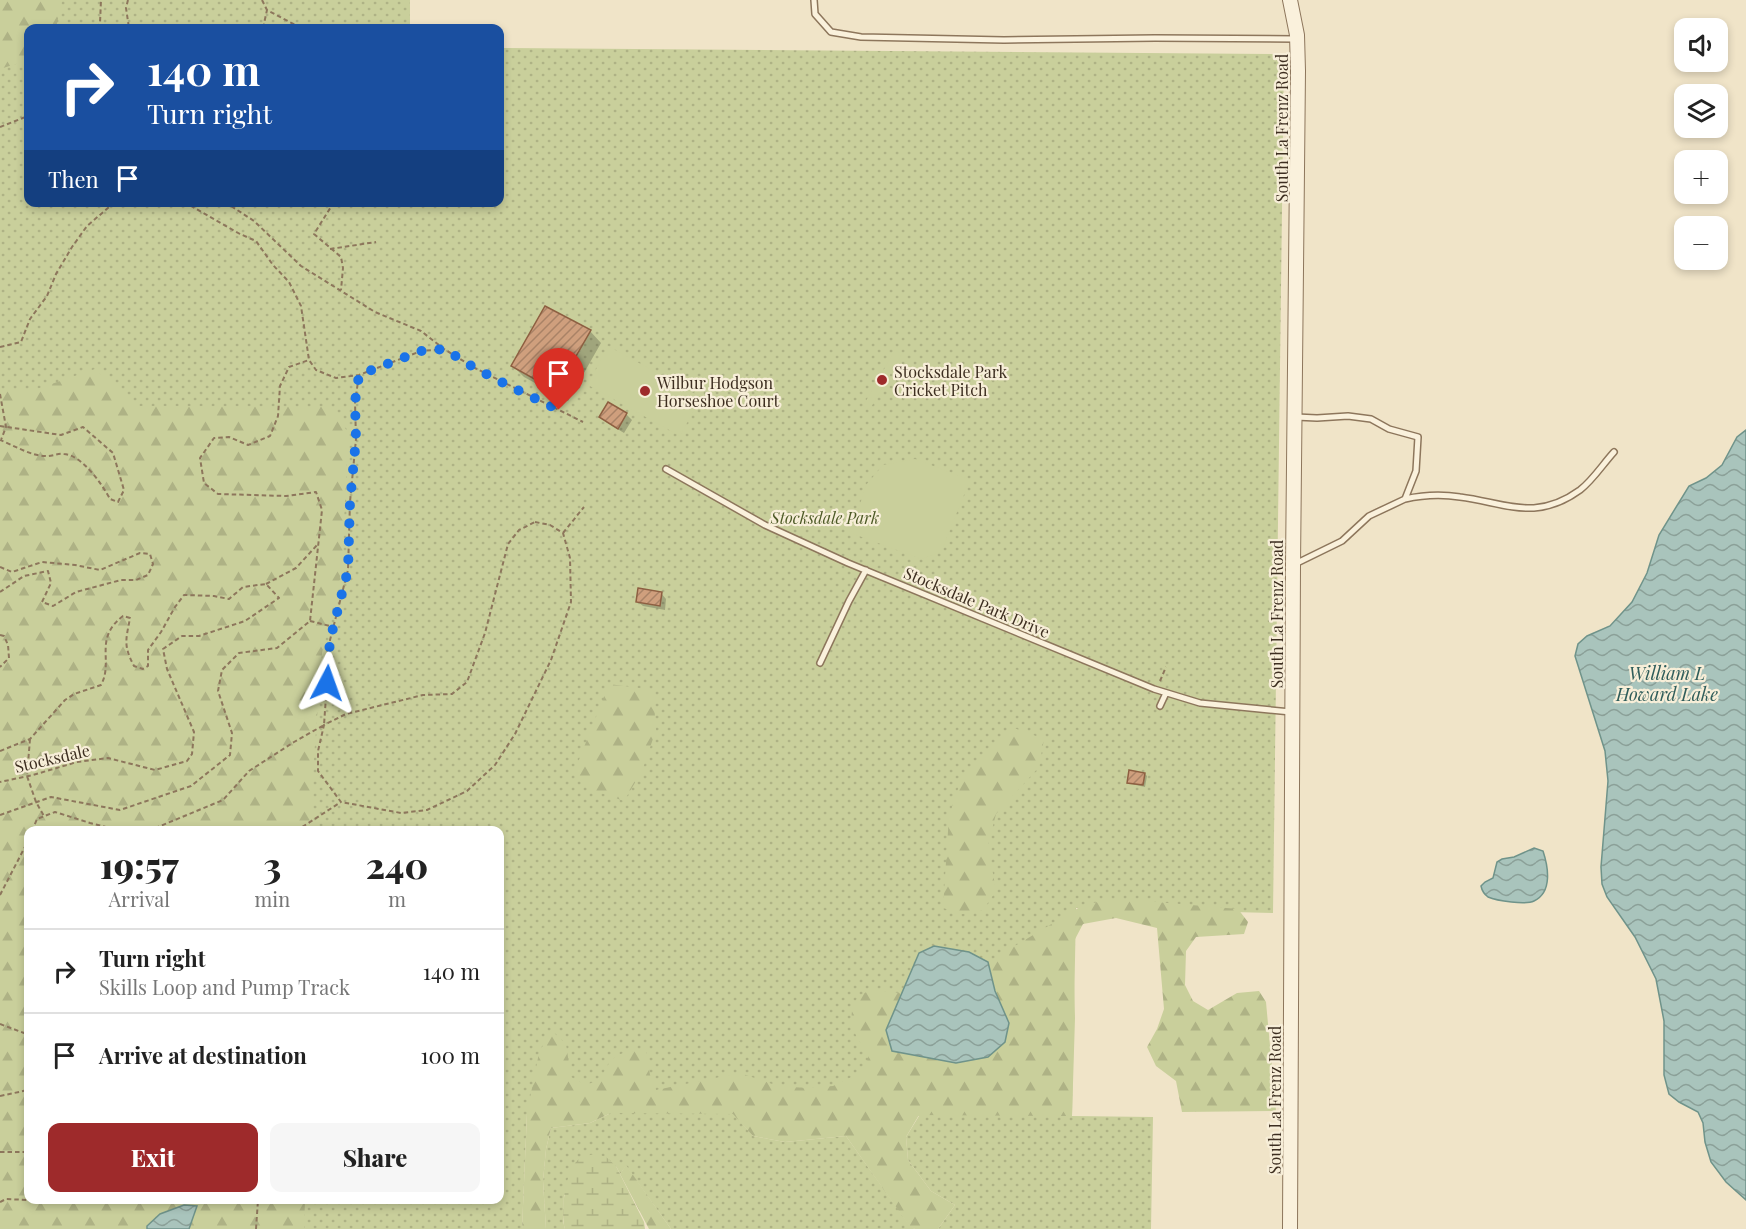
<!DOCTYPE html>
<html lang="en">
<head>
<meta charset="utf-8">
<style>
	:root { --surface:#fff; --page:#f6f6f6; --text:#222; --muted:#767676; --line:#e0e0e0; --accent:#9e2a2b }
	body { margin:0; font-family:"Playfair Display",serif; background:var(--page); color:var(--text); height:100vh; display:flex; flex-direction:column; font-size:22px; white-space:nowrap }
	* { box-sizing:border-box; margin:0 }
	p { font-size:20px; color:var(--muted) }
	.icon { flex:none; width:33px; height:33px; fill:none; stroke:currentColor; stroke-width:2; stroke-linecap:round; stroke-linejoin:round }
	.map { position:relative; flex:1; overflow:hidden }
	.sheet { position:absolute; left:24px; top:826px; width:480px; height:378px; display:flex; flex-direction:column; background:var(--surface); border-radius:12px; box-shadow:0 3px 9px #0003 }
	.sheet>* { flex:none }
	.guide { position:absolute; left:24px; top:24px; width:480px; height:183px; border-radius:12px; box-shadow:0 3px 9px #0003; background:#1a4fa0; color:#fff; overflow:hidden }
	.buttons { position:absolute; left:1674px; top:18px; display:grid; gap:12px }
	.buttons a { display:grid; place-items:center; width:54px; height:54px; border-radius:12px; background:var(--surface); box-shadow:0 3px 9px #0003; font-size:30px }
	.pin { position:absolute; display:grid; place-items:center; width:51px; height:51px; color:#fff; margin:-62px -26px; border-radius:50% 50% 50% 0; rotate:-45deg; box-shadow:0 0 6px #0007 }
	.pin .icon { rotate:45deg }
	.me { position:absolute; width:66px; margin:-33px; rotate:4deg; stroke-linejoin:round; filter:drop-shadow(0 0 4px #0008) }
	.turn { display:flex; align-items:center; gap:21px; height:126px; padding:0 24px; font-size:27px }
	.turn .icon { width:78px; height:78px; stroke-width:2.5 }
	.turn b { display:block; font-size:42px; line-height:51px }
	.then { display:flex; align-items:center; height:57px; padding:0 24px; background:#0003; gap:12px; font-size:22px }
	.eta { display:flex; justify-content:space-evenly; align-items:center; height:102px; text-align:center }
	.eta b { font-size:36px; font-weight:800; line-height:42px }
	.primary-button { display:flex; gap:12px; margin-top:auto; padding:12px 24px }
	.primary-button a { flex:1; height:69px; border-radius:12px; background:var(--accent); color:#fff; font-size:24px; font-weight:800; line-height:69px; text-align:center }
	.primary-button a+a { background:var(--page); color:var(--text) }
	ul { padding:0; list-style:none }
	li { display:flex; align-items:center; gap:18px; height:84px; padding:0 24px; border-top:2px solid var(--line) }
	li div { flex:1 }
	li b { display:block; font-size:22px }
	li em { font-style:normal }
	.map>svg:first-child { display:block }
</style>
</head>
<body>
<div class="map">
<svg width="1746" height="1229" viewBox="0 0 1746 1229">
	<defs>
		<pattern id="green-dots" width="8" height="8" patternUnits="userSpaceOnUse" patternTransform="scale(1.5)"><rect width="8" height="8" fill="#c9cf9b"/><path d="M2 2h.1M6 6h.1" fill="none" stroke="#aeb285" stroke-width="1.8" stroke-linecap="round"/></pattern>
		<pattern id="forest-firs" width="22" height="20" patternUnits="userSpaceOnUse" patternTransform="scale(1.5)"><rect width="22" height="20" fill="#c9cf9b"/><path d="M5 1l3.5 6h-7zM16 11l3.5 6h-7z" fill="#aeb285"/></pattern>
		<pattern id="wetland-marsh" width="20" height="14" patternUnits="userSpaceOnUse" patternTransform="scale(1.5)"><rect width="20" height="14" fill="#c9cf9b"/><path d="M1 5h8M5 5V1M11 12h8M15 12V8" fill="none" stroke="#aeb285"/></pattern>
		<pattern id="water-waves" width="16" height="10" patternUnits="userSpaceOnUse" patternTransform="scale(1.5)"><rect width="16" height="10" fill="#a9c4bc"/><path d="M0 5q4-4 8 0t8 0" fill="none" stroke="#8ba098"/></pattern>
		<pattern id="building-hatch" width="6" height="6" patternUnits="userSpaceOnUse" patternTransform="scale(1.5)"><rect width="6" height="6" fill="#cf9f7d"/><path d="M-1 1l2-2M0 6l6-6M5 7l2-2" fill="none" stroke="#a98266"/></pattern>
	</defs>
	<rect width="100%" height="100%" fill="#f0e4c8"/>
	<path fill="url(#green-dots)" fill-rule="evenodd" d="M 0,0 L 410,0 L 410,28 L 28,28 L 28,202 L 500,202 L 500,48 L 1284,54 L 1273,913 L 1076,908 L 1072,1116 L 1153,1117 L 1151,1229 L 938,1229 L 955,1205 L 931,1191 L 908,1160 L 906,1137 L 919,1116 L 734,1114 L 753,1136 L 785,1142 L 846,1136 L 910,1226 L 915,1229 L 671,1229 L 626,1166 L 620,1174 L 616,1166 L 564,1195 L 563,1221 L 565,1229 L 546,1229 L 543,1181 L 546,1149 L 551,1128 L 590,1123 L 609,1114 L 527,1113 L 522,1229 L 0,1229 ZM 28,831 L 500,831 L 500,1200 L 28,1200 Z"/>
	<path fill="url(#forest-firs)" d="M 0,0 L 62,0 L 56,28 L 28,28 L 28,55 L 19,63 L 0,69 Z
		M 95,369 L 135,406 L 333,407 L 348,433 L 342,569 L 322,653 L 312,783 L 311,831 L 28,831 L 28,1200 L 305,1200 L 304,1229 L 0,1229 L 0,389 L 37,389 Z
		M 609,684 L 653,690 L 656,730 L 642,771 L 624,801 L 590,789 L 575,770 Z
		M 1011,727 L 1044,739 L 1039,767 L 996,814 L 988,845 L 996,891 L 983,910 L 962,914 L 943,908 L 949,816 L 962,777 Z
		M 1121,899 L 1238,909 L 1248,922 L 1244,934 L 1196,937 L 1186,951 L 1185,985 L 1193,1001 L 1208,1010 L 1237,993 L 1259,991 L 1266,1002 L 1276,1111 L 1182,1112 L 1176,1081 L 1156,1066 L 1147,1047 L 1157,1029 L 1164,1009 L 1157,928 L 1116,918 L 1083,924 L 1073,943 L 1075,1018 L 1072,1116 L 919,1115 L 906,1137 L 908,1160 L 931,1191 L 955,1205 L 938,1229 L 915,1229 L 910,1227 L 846,1136 L 785,1142 L 753,1136 L 733,1114 L 611,1113 L 590,1123 L 551,1128 L 546,1149 L 543,1181 L 546,1229 L 522,1229 L 527,1113 L 539,1053 L 551,1030 L 566,1044 L 571,1077 L 586,1085 L 601,1079 C 612,1053 619,1052 646,1050 L 650,1075 L 656,1090 L 740,1073 L 778,1086 L 806,1088 L 833,1086 L 864,1071 L 869,1055 C 863,1046 855,1037 853,1027 C 849,1011 854,992 873,991 C 882,990 892,993 901,993 L 886,1030 L 1009,1023 L 995,991 L 988,962 L 1085,904 Z
		M 626,1165 L 671,1229 L 649,1229 L 620,1174 Z"/>
	<path fill="url(#wetland-marsh)" d="M 596,1154 L 606,1157 L 616,1166 L 644,1222 L 645,1229 L 565,1229 C 560,1213 565,1165 582,1157 C 586,1155 593,1155 596,1154 Z"/>
	<path fill="#c9cf9b" d="M 608,346 L 701,397 L 680,436 L 588,385 Z
		M 895,350 L 902,354 L 870,409 L 863,406 Z
		M 915,459 L 970,480 L 941,552 L 921,559 L 851,533 L 866,485 L 883,465 Z"/>
	<path fill="url(#water-waves)" stroke="#6f938a" stroke-width="1.5" d="M 1746,430 L 1746,1200 L 1726,1182 L 1711,1162 L 1705,1142 L 1703,1123 L 1698,1112 L 1679,1102 L 1669,1094 L 1664,1075 L 1664,1021 L 1656,979 L 1635,937 L 1607,897 L 1602,884 L 1601,867 L 1608,781 L 1605,751 L 1575,656 L 1578,644 L 1587,636 L 1610,626 L 1632,602 L 1647,573 L 1659,535 L 1689,486 L 1706,478 L 1722,465 L 1737,437 Z
		M 1534,848 L 1543,851 C 1548,866 1553,892 1534,901 C 1526,905 1497,901 1488,897 C 1484,894 1482,891 1481,886 L 1485,882 L 1493,878 L 1497,862 L 1502,859 L 1514,857 Z
		M 934,946 L 969,952 L 988,962 L 995,991 L 1009,1023 L 1005,1042 L 988,1057 L 956,1063 L 892,1051 L 886,1030 L 919,953 Z
		M 184,1205 L 197,1206 L 189,1229 L 147,1229 L 147,1226 L 160,1214 Z"/>
	<path fill="#0003" d="M 590,331 L 601,343 L 568,401 L 524,377 L 513,366 Z
		M 608,404 L 627,415 L 632,420 L 624,433 L 606,422 L 601,417 Z
		M 661,593 L 666,599 L 665,610 L 643,606 L 637,601 Z
		M 1145,774 L 1147,776 L 1145,787 L 1131,784 L 1129,782 Z"/>
	<path fill="url(#building-hatch)" stroke="#8d5f41" stroke-width="1.5" d="M 545,306 L 591,330 L 556,391 L 511,366 Z
		M 608,402 L 627,413 L 618,429 L 599,417 Z
		M 638,588 L 662,592 L 660,606 L 636,602 Z
		M 1129,770 L 1145,773 L 1143,785 L 1127,783 Z"/>
	<g fill="none" stroke-linecap="round" stroke-linejoin="round">
		<defs>
			<path id="service" d="M 814,0 L 815,14 L 831,32 L 861,37 L 1004,40 L 1155,38 L 1295,39
				M 666,469 L 765,525 L 848,563 L 1154,689 L 1200,703 L 1291,712
				M 1405,499 C 1423,495 1441,494 1460,497 C 1506,503 1536,522 1580,490 C 1593,480 1603,464 1614,452
				M 1293,565 L 1342,541 L 1369,516 L 1405,499 L 1416,471 L 1418,437 L 1389,429 L 1371,419 L 1348,416 L 1317,418 L 1296,417
				M 820,663 L 849,601 L 866,570
				M 1160,706 L 1166,693"/>
			<path id="tertiary" d="M 1290,1229 L 1293,565 L 1298,71 L 1297,35 L 1290,0"/>
		</defs>
		<use href="#service" stroke="#8d765c" stroke-width="8"/>
		<use href="#tertiary" stroke="#8d765c" stroke-width="16"/>
		<path stroke="#8d765c" stroke-width="2" stroke-dasharray="4.5 3" stroke-linecap="butt" d="M 128,0 L 126,8 L 129,28
			M 262,0 L 267,10 L 301,28
			M 97,28 L 100,23 L 101,0
			M 263,28 L 267,10
			M 0,127 L 28,116
			M 184,202 L 240,234 L 256,241 L 273,265 L 289,282 L 301,306 L 309,360 L 316,370 L 336,378 L 359,375 L 421,351 L 444,349
			M 225,202 L 254,221 L 301,266 L 375,312 L 421,331 L 444,349 L 473,367 L 583,422
			M 334,202 L 314,234 L 341,257 L 343,268 L 341,290
			M 330,249 L 376,242
			M 0,347 L 21,342 L 30,319 L 47,296 L 56,274 L 72,247 L 87,226 L 115,202
			M 0,394 L 6,427 L 1,440
			M 0,426 L 61,435 L 83,427 L 113,453 L 124,490 L 118,502 L 110,499 C 102,484 82,455 64,454 C 57,453 51,457 45,456 C 31,456 13,445 0,440
			M 535,522 L 550,525 L 563,533 L 570,558 L 571,602 L 551,660 L 515,734 L 495,765 L 467,791 L 427,810 L 401,813 L 341,802 L 318,771 L 318,751 L 324,725 L 346,714 L 423,695 L 452,694 L 467,682 L 485,633 L 508,544 L 519,530 Z
			M 563,533 L 584,507
			M 0,567 L 12,572 L 42,562 L 75,565 L 100,570 L 140,553 L 150,554 L 153,564 L 148,575 L 136,580 L 121,580 L 76,592 L 53,606 L 42,602 L 51,583 L 48,571 L 24,576 L 0,592
			M 266,584 L 296,568 L 318,544
			M 310,621 L 334,627
			M 0,635 L 4,636 L 8,645 L 9,658 L 0,667
			M 1160,681 L 1166,667
			M 30,739 L 27,776 L 36,802 L 44,816
			M 0,751 L 30,739 L 65,700 L 74,694 L 101,685 C 114,661 93,639 123,616 L 130,618 C 126,640 123,645 134,666 L 143,669 L 148,666 L 148,650 L 161,632 L 175,607 L 184,595 L 214,596 L 229,599 L 243,587 L 266,584 L 279,598 L 245,621 L 199,636 L 182,636 L 163,649 L 167,669 L 194,732 L 192,754 L 187,761 L 155,770 L 108,758 L 77,762 L 33,775 L 0,782
			M 0,815 L 51,797 L 120,810 L 191,786 L 230,755 L 232,733 L 218,691 L 222,670 L 239,653 L 277,648 L 310,621 L 322,510 L 316,492 L 286,496 L 218,494 L 204,483 L 200,458 L 214,438 L 229,437 L 248,445 L 270,436 L 278,416 L 280,386 L 289,367 L 309,360
			M 32,831 L 37,819 L 55,812 L 90,823 L 118,830 L 153,829 L 223,800 L 249,771 L 294,742 L 324,725 L 330,640 L 348,570 L 350,502 L 356,439 L 355,402 L 359,375
			M 296,831 L 341,802
			M 0,895 L 28,841
			M 0,1024 L 24,1033 L 28,1031
			M 0,1096 L 28,1090
			M 0,1152 L 28,1152
			M 32,1200 L 68,1200
			M 0,1202 L 6,1199 L 28,1200
			M 256,1229 L 258,1200"/>
		<use href="#service" stroke="#faf1dc" stroke-width="5"/>
		<use href="#tertiary" stroke="#faf1dc" stroke-width="14"/>
	</g>
	<g fill="none" stroke-linecap="round" stroke-linejoin="round">
		<path stroke="#1a73e8" stroke-width="10" stroke-dasharray="0 18" d="M 327,683 L 330,640 L 348,570 L 350,502 L 356,439 L 355,402 L 359,375 L 421,351 L 444,349 L 473,367 L 507,385 L 559,410"/>
	</g>
	<g fill="#9e2a2b" stroke="#f7eed8" stroke-width="2">
		<circle cx="882" cy="380" r="6"/>
		<circle cx="645" cy="391" r="6"/>
	</g>
	<g text-anchor="middle" dominant-baseline="central" stroke-width="4.5" stroke-linejoin="round" paint-order="stroke">
		<g font-size="16" fill="#3d2e20" stroke="#f7eed8">
			<text transform="translate(1281 128) rotate(-90)">South La Frenz Road</text>
			<text transform="translate(977 602) rotate(23)">Stocksdale Park Drive</text>
			<text transform="translate(1276 614) rotate(-90)">South La Frenz Road</text>
			<text transform="translate(52 758) rotate(-13)">Stocksdale</text>
			<text transform="translate(1274 1100) rotate(-90)">South La Frenz Road</text>
		</g>
		<g font-size="16" fill="#3d2e20" stroke="#f7eed8" text-anchor="start">
			<text x="894" y="371">Stocksdale Park<tspan x="894" dy="18">Cricket Pitch</tspan></text>
			<text x="657" y="382">Wilbur Hodgson<tspan x="657" dy="18">Horseshoe Court</tspan></text>
		</g>
		<g font-size="16" font-style="italic" fill="#4d5a26" stroke="#f7eed8">
			<text x="825" y="517">Stocksdale Park</text>
		</g>
		<g font-size="18" font-style="italic" fill="#2f5d5a" stroke="#f7eed8">
			<text x="1667" y="673">William L<tspan x="1667" dy="21">Howard Lake</tspan></text>
		</g>
	</g>
</svg>
<div class="buttons">
<a><svg class="icon" aria-label="sound" viewBox="0 0 24 24"><path d="M4 9h4l5-4v14l-5-4H4zM17 9q2 3 0 6"/></svg></a>
<a><svg class="icon" aria-label="layers" viewBox="0 0 24 24"><path d="M12 4l9 5-9 5-9-5zM3 14l9 5 9-5"/></svg></a>
<a>+</a>
<a>−</a>
</div>
<div class="pin" style="left:559px;top:410px;background:#d93025"><svg class="icon" aria-label="arrive" viewBox="0 0 24 24"><path d="M6 21V4h12l-3 4 3 4H6"/></svg></div>
<svg class="me" style="left:327px;top:683px" viewBox="-20 -20 40 40"><path d="M0-17L14 15 0 8-14 15z" fill="#1a73e8" stroke="#fff" stroke-width="4"/></svg>
<div class="guide">
<div class="turn"><svg class="icon" aria-label="right" viewBox="0 0 24 24"><path d="M7 20v-9h11M14 6l5 5-5 5"/></svg><div><b>140 m</b>Turn right</div></div>
<div class="then">Then<svg class="icon" aria-label="arrive" viewBox="0 0 24 24"><path d="M6 21V4h12l-3 4 3 4H6"/></svg></div>
</div>
<section class="sheet">
<div class="eta">
<div><b>19:57</b><p>Arrival</p></div>
<div><b>3</b><p>min</p></div>
<div><b>240</b><p>m</p></div>
</div>
<ul>
<li><svg class="icon" aria-label="right" viewBox="0 0 24 24"><path d="M7 20v-9h11M14 6l5 5-5 5"/></svg><div><b>Turn right</b><p>Skills Loop and Pump Track</p></div><em>140 m</em></li>
<li><svg class="icon" aria-label="arrive" viewBox="0 0 24 24"><path d="M6 21V4h12l-3 4 3 4H6"/></svg><div><b>Arrive at destination</b></div><em>100 m</em></li>
</ul>
<div class="primary-button"><a>Exit</a><a>Share</a></div>
</section>
</div>
</body>
</html>
